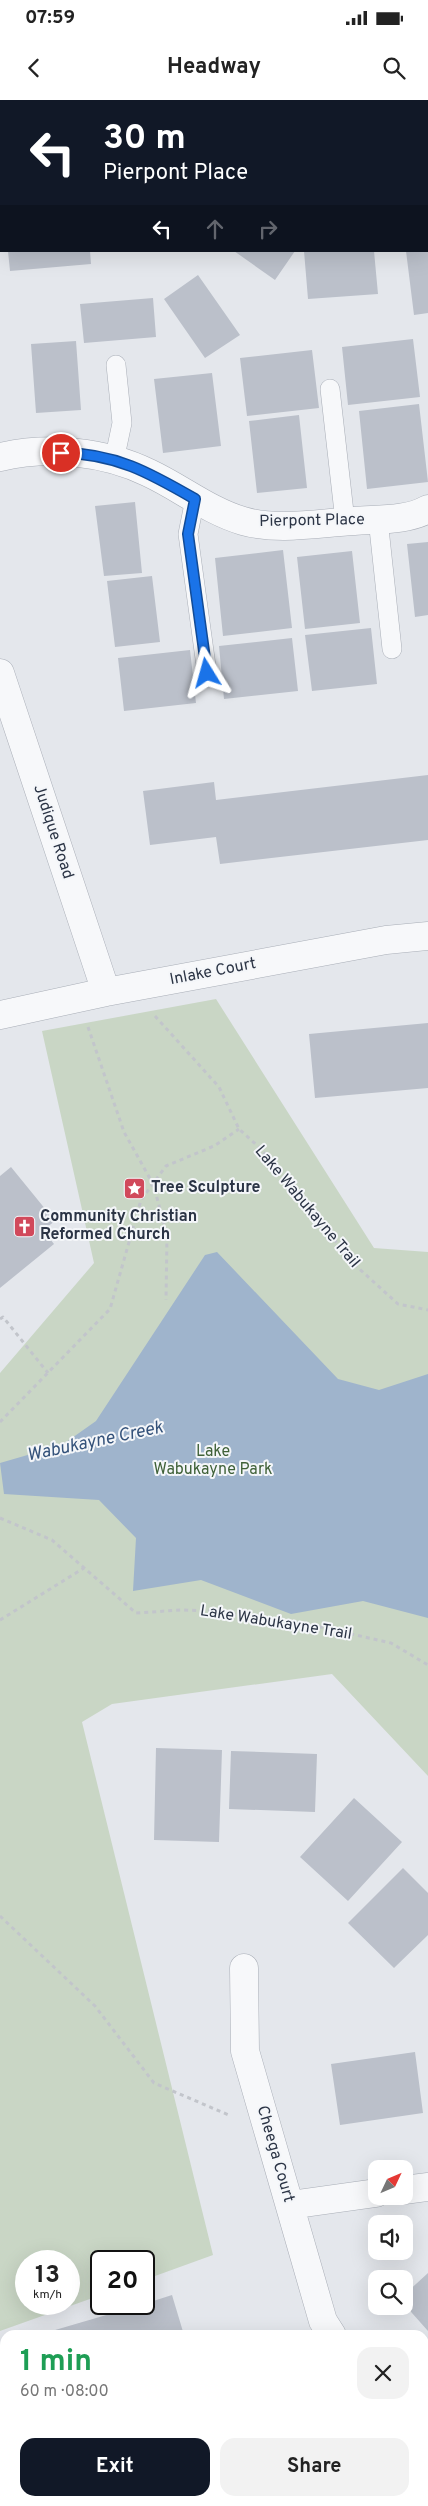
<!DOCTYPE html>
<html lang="en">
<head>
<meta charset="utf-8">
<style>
	:root { --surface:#fff; --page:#f2f2f2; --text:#222; --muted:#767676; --accent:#111827 }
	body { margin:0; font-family:Overpass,sans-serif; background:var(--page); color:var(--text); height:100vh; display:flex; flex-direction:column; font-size:19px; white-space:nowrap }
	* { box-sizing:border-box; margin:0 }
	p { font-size:16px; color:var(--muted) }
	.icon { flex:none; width:28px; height:28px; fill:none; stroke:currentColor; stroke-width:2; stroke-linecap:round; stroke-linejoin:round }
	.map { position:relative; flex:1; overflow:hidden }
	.sheet { position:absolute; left:0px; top:2230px; width:429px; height:176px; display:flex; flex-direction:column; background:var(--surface); border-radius:15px 15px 0 0; box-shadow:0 5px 20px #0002 }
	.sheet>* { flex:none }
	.hud { position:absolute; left:0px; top:0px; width:429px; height:152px; box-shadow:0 5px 20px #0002; background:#111827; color:#fff; overflow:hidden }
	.needle { width:32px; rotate:46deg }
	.controls { position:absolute; left:368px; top:2060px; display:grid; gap:10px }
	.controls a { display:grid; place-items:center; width:45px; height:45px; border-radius:10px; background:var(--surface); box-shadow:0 5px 20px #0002; font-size:25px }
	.speed { position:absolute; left:15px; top:2150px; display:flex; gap:10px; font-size:25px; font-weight:700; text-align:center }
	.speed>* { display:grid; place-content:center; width:65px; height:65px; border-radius:50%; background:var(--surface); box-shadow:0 5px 20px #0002; line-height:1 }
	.speed small { font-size:12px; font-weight:400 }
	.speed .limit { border:2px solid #111; border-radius:8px; background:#fff; color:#111 }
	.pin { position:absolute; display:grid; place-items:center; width:42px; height:42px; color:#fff; margin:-21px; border:2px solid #fff; border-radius:50%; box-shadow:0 1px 5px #0007 }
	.me { position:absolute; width:55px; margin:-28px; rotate:352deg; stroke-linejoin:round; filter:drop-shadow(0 0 4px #0008) }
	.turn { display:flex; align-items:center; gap:18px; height:105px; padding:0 20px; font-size:22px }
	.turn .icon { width:65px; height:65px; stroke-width:2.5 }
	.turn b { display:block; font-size:35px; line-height:42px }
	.lanes { display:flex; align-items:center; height:48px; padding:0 20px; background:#0003; justify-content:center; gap:25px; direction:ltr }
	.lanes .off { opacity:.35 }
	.round { display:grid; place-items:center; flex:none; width:52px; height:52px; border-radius:15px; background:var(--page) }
	.head { display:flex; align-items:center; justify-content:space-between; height:85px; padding:0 20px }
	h1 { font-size:30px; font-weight:700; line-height:38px; color:#1e9e55 }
	.action { display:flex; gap:10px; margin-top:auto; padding:10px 20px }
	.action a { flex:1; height:58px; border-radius:15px; background:var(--accent); color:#fff; font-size:20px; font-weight:700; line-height:58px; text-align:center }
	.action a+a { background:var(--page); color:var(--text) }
	.status { display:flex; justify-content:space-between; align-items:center; height:35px; padding:0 25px; background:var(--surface); direction:ltr }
	.status svg { height:14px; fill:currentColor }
	header { display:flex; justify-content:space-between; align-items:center; height:65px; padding:0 20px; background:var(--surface); font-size:22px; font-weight:700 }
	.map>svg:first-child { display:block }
</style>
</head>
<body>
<div class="status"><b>07:59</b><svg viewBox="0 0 49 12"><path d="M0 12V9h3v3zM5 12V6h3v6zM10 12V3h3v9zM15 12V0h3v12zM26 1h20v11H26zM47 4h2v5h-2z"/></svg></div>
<header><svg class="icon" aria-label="back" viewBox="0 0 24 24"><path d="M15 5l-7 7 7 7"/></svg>Headway<svg class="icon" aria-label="search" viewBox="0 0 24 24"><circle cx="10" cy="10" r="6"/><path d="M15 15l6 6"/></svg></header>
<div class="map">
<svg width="428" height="2406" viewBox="0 0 428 2406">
	<rect width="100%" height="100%" fill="#e4e7ec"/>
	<path fill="#c9d6c5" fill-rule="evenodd" d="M 216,899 L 374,1148 L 428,1152 L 428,1676 L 332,1574 L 112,1604 L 82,1622 L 213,2155 L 144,2180 L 144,2161 L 101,2161 L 101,2195 L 0,2231 L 0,1273 L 94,1163 L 42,931 ZM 26,2161 L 69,2161 L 69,2204 L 26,2204 Z"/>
	<path fill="#9fb4cc" d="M 217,1152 L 338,1279 L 379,1290 L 428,1274 L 428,1518 L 363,1501 L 291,1514 L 201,1480 L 133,1491 L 136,1438 L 99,1400 L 4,1394 L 0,1363 L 62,1345 L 96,1321 L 205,1155 Z"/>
	<path fill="#bbc0ca" d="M 8,151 L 90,151 L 91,164 L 10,171 Z
		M 234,151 L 295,151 L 275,180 Z
		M 304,151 L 374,151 L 378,194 L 308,199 Z
		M 406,151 L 428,151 L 428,213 L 414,215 Z
		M 198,175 L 240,235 L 205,258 L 164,199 Z
		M 153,198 L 156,237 L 84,243 L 80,204 Z
		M 413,239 L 420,297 L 348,305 L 342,247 Z
		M 76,241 L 81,310 L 36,313 L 31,244 Z
		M 312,250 L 319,308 L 247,316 L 240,258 Z
		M 212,273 L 221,346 L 163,353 L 154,279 Z
		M 419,304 L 428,382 L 367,389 L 359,311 Z
		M 299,315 L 307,388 L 257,393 L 249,321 Z
		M 135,402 L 142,473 L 104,476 L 95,406 Z
		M 428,442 L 428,515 L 415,517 L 407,444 Z
		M 283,450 L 292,528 L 223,536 L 215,458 Z
		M 352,451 L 360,523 L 305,529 L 297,457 Z
		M 152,476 L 160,542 L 115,547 L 107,481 Z
		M 371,528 L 377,584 L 312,591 L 305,535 Z
		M 292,538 L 298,591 L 224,599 L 219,546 Z
		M 190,550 L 196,603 L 124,611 L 118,558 Z
		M 428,675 L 428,740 L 220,764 L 216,737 L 150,745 L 143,691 L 214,682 L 216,700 Z
		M 428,923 L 428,988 L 315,998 L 309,934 Z
		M 11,1067 L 55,1121 L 43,1130 L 54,1144 L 0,1188 L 0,1076 Z
		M 156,1648 L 222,1650 L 219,1742 L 154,1740 Z
		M 231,1651 L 317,1654 L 315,1712 L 229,1709 Z
		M 354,1698 L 402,1742 L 348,1801 L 300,1757 Z
		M 403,1768 L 428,1793 L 428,1835 L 394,1868 L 348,1823 Z
		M 415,1952 L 423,2013 L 340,2025 L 331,1964 Z
		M 428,2173 L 428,2231 L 404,2204 L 404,2195 Z
		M 172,2195 L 184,2235 L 38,2235 L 144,2204 Z
		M 5,2244 L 5,2315 L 0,2300 L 0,2246 Z
		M 5,2394 L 5,2401 L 54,2401 L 55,2406 L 0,2406 L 0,2395 Z
		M 243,2401 L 351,2401 L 356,2406 L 247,2406 Z"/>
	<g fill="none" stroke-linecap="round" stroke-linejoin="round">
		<defs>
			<path id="service" d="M 330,289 L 345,421
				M 114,361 L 122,323 L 116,265
				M 195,399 L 188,434 L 207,573
				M 378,419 L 392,549
				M 189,2401 L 193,2406
				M 117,2406 L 122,2401"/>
			<path id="minor" d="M 386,0 L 387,1
				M 308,1 L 309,0
				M 0,357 C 48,346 104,351 149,373 C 181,388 209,411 243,421 C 278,431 319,423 354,421 C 378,419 407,421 428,409
				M 0,573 L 106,892
				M 0,915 L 106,892 L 386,840 L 428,836
				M 244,1868 L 245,1951 L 323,2221 L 332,2235
				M 404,2090 L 428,2087
				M 290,2105 L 376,2093
				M 424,2339 L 428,2344"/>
		</defs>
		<use href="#service" stroke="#a9aeb7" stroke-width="20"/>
		<use href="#minor" stroke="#a9aeb7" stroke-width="29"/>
		<path stroke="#c2c5cb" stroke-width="3" stroke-dasharray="4 4" stroke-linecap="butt" d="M 155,916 L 219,987 L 239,1029 L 261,1049 L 354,1164 L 398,1204 L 428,1210
			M 88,927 L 124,1032 L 153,1084 L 157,1098 L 167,1135 L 166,1200
			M 0,1219 L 3,1217 L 48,1273
			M 0,1322 L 110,1209 L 141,1100 L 166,1066 L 214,1046 L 239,1029
			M 0,1418 L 52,1440 L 136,1513 L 181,1510 L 211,1511 L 316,1526 L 391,1543 L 428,1565
			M 0,1520 L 84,1468
			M 0,1816 L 95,1906 L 154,1983 L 231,2016"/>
		<use href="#service" stroke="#f7f8fa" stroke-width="19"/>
		<use href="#minor" stroke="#f7f8fa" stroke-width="28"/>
	</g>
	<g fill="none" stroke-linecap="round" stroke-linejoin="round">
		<defs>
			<path id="route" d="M 61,353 C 115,353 150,373 195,399 L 188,434 L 207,573"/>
		</defs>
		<use href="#route" stroke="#114b97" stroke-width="12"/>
		<use href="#route" stroke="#1a73e8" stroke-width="9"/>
	</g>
	<defs>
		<symbol id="sight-square" viewBox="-11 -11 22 22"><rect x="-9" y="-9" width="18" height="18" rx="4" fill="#d1495b" stroke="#f4f6f9"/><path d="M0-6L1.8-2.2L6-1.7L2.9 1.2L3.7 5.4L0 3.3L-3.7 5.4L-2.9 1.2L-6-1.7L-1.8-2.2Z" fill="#fff"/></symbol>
		<symbol id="church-square" viewBox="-11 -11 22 22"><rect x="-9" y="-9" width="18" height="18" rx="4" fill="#d1495b" stroke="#f4f6f9"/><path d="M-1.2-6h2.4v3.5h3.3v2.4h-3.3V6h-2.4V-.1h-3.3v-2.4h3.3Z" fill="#fff"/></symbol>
	</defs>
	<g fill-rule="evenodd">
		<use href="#sight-square" x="122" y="1076" width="25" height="25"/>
		<use href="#church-square" x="12" y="1114" width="25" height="25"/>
	</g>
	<g text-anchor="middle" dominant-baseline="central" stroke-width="4" stroke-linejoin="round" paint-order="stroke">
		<g font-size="16" fill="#2b3445" stroke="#f4f6f9">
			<text transform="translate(312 421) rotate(-1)">Pierpont Place</text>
			<text transform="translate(53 732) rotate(72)">Judique Road</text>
			<text transform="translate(213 872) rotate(-11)">Inlake Court</text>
			<text transform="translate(307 1107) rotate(50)">Lake Wabukayne Trail</text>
			<text transform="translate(276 1523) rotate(9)">Lake Wabukayne Trail</text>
			<text transform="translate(275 2054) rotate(74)">Cheega Court</text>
		</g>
		<g font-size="16" font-weight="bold" fill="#2b3445" stroke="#f4f6f9" text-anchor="start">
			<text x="151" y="1088">Tree Sculpture</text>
			<text x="40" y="1117">Community Christian<tspan x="40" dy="18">Reformed Church</tspan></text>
		</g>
		<g font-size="16" fill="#3f6138" stroke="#f4f6f9">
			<text x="213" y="1352">Lake<tspan x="213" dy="18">Wabukayne Park</tspan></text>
		</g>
		<g font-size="18" font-style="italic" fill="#34527a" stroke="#f4f6f9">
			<text transform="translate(95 1342) rotate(-12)">Wabukayne Creek</text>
		</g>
	</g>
</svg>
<div class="controls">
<a><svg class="needle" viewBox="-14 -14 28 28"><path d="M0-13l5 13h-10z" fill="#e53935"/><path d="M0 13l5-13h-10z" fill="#767676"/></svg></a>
<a><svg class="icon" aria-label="sound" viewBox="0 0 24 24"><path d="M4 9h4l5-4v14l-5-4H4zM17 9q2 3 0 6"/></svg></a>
<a><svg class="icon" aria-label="search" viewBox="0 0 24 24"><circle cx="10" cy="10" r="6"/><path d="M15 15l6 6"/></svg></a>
</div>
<div class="speed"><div>13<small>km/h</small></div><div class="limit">20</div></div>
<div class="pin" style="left:61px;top:353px;background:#d93025"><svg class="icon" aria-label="arrive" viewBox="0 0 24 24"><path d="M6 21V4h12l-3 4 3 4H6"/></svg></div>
<svg class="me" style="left:207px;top:573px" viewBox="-20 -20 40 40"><path d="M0-17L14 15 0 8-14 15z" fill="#1a73e8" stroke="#fff" stroke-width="4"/></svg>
<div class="hud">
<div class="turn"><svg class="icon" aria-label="left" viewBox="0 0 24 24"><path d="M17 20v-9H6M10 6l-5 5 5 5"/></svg><div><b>30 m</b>Pierpont Place</div></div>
<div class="lanes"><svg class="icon" aria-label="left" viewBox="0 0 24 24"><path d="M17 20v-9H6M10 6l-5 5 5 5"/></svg><svg class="icon off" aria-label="ahead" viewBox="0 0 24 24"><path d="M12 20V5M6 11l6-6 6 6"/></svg><svg class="icon off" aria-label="right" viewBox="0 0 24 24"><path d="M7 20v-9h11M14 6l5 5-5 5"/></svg></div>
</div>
<section class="sheet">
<div class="head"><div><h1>1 min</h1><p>60 m · 08:00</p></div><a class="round"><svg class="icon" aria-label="close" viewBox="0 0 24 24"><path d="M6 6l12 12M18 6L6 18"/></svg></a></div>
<div class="action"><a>Exit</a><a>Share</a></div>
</section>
</div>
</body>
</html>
